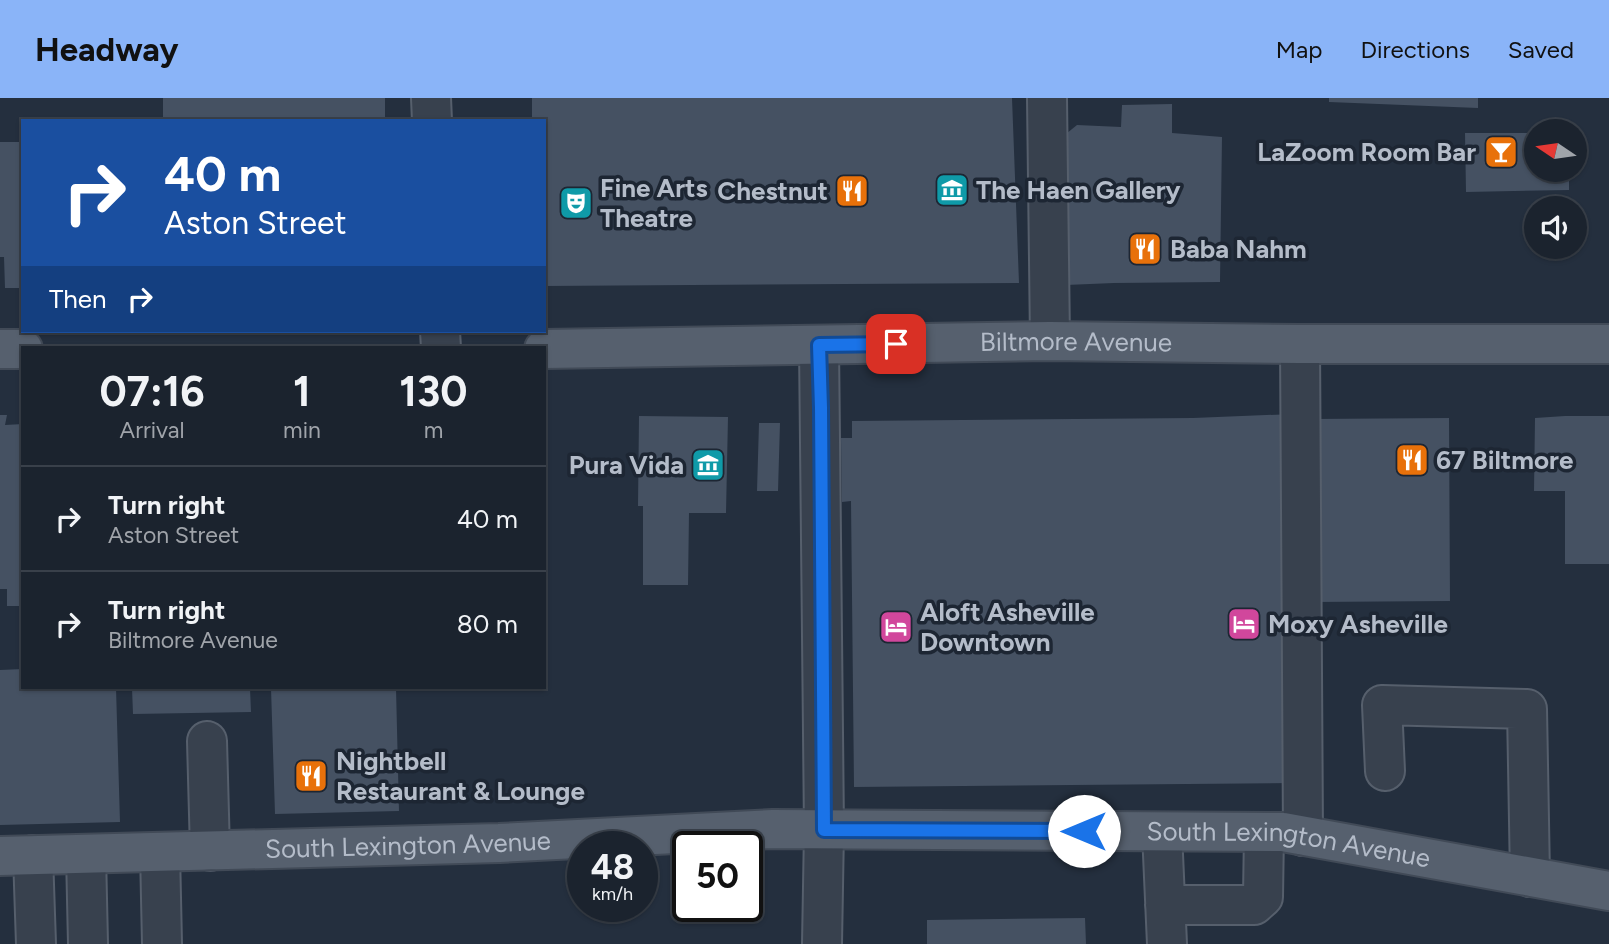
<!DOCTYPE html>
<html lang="en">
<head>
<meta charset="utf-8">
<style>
	:root { --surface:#1b232e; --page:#242b36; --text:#f1f3f6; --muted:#a0a4aa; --line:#39404a; --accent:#8ab4f8 }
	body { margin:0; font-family:Figtree,sans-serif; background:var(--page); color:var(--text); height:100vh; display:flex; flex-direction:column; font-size:26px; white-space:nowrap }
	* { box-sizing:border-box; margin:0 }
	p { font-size:23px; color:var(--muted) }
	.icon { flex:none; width:38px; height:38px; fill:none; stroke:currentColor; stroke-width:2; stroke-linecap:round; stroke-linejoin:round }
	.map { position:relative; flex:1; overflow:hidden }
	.details { position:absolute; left:21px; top:248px; width:525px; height:343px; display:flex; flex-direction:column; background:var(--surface); border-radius:0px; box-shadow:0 2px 5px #0004,0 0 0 2px var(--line) }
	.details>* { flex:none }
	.guide { position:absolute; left:21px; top:21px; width:525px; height:214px; border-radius:0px; box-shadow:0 2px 5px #0004,0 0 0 2px var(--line); background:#1a4fa0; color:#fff; overflow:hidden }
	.needle { width:46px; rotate:283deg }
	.buttons { position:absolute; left:1524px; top:21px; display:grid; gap:14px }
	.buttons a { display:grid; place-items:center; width:63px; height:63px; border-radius:50%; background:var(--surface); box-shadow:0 2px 5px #0004,0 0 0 2px var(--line); font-size:35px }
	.speed { position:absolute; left:567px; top:733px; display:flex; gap:14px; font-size:35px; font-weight:700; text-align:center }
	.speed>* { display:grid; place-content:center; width:91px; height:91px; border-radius:50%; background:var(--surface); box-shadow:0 2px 5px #0004,0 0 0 2px var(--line); line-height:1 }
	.speed small { font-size:18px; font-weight:400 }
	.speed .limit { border:4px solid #111; border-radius:10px; background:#fff; color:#111 }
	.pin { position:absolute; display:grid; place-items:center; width:60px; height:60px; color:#fff; margin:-30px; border-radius:14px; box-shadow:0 4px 10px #0006 }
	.me { position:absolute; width:77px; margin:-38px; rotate:270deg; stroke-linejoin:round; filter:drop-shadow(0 0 5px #0008) }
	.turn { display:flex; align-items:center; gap:24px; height:147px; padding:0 28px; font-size:32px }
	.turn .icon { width:91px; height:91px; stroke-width:2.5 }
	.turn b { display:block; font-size:49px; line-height:60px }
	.then { display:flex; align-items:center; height:66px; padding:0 28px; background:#0003; gap:14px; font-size:26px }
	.eta { display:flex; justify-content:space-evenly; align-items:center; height:119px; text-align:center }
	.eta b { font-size:42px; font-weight:700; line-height:49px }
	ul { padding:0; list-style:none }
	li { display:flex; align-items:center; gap:21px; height:105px; padding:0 28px; border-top:2px solid var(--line) }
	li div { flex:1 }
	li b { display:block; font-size:26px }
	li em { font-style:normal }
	header { display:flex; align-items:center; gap:42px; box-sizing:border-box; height:98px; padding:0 35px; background:var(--accent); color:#111 }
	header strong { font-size:33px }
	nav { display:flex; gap:38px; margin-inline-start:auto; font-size:24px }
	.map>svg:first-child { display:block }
</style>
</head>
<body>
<header>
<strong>Headway</strong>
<nav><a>Map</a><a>Directions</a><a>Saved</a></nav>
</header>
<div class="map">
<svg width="1609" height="846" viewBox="0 0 1609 846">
	<rect width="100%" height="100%" fill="#242f3e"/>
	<path fill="#455162" d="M 163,0 L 385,0 L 385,23 L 163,23 Z
		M 532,0 L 1012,0 L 1019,185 L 544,188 L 544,23 L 532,23 Z
		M 1329,0 L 1478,0 L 1478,10 L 1329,4 Z
		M 1172,6 L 1172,35 L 1222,39 L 1220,184 L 1114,185 L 1066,187 L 1061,40 L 1077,27 L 1121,29 L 1122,7 Z
		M 1465,35 L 1536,35 L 1536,72 L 1569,72 L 1569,92 L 1466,94 Z
		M 0,44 L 23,44 L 23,190 L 5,190 L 4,159 L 0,159 Z
		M 1294,316 L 1293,685 L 854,689 L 851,403 L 842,404 L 841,340 L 852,340 L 852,323 L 1193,320 Z
		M 0,317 L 7,317 L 5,327 L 23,326 L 23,508 L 7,508 L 7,491 L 0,491 Z
		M 639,318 L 728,319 L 726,415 L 689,415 L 688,487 L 643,487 L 643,408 L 638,408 Z
		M 1565,318 L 1609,318 L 1609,466 L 1565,466 L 1565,393 L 1534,393 L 1535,320 Z
		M 1449,320 L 1450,503 L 1313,504 L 1312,321 Z
		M 759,325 L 780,325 L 778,393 L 757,393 Z
		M 23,571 L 23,590 L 116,590 L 120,724 L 0,727 L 0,572 Z
		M 132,590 L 250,590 L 251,614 L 133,616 Z
		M 271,590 L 396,590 L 399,713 L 275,716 Z
		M 1085,820 L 1086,846 L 927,846 L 927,822 Z"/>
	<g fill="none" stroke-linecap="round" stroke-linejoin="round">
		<defs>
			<path id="minor" d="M 431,0 L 432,23
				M 1047,0 L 1050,243
				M 440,233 L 441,250
				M 1300,246 L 1303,738
				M 819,247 L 824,732 L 822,846
				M 207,643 L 210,753
				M 1385,673 L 1382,607 L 1527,611 L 1530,779
				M 1162,734 L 1167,846
				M 160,754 L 162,846
				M 86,756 L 88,846
				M 33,757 L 36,846
				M 1165,807 L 1254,807 L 1263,799 L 1264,734"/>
			<g id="major">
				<path d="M 0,251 L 23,251"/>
				<path id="s1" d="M 544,251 L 1050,243 L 1300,246 L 1609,246"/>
				<path id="s2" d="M 0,758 L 499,745 L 773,731 L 1283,734 L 1609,793"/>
			</g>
		</defs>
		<use href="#minor" stroke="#565f6c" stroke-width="42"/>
		<use href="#major" stroke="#414a57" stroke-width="42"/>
		<use href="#minor" stroke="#38414e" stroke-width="38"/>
		<use href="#major" stroke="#56606e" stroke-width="38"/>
	</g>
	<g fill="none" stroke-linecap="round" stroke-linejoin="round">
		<defs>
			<path id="route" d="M 896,246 L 819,247 L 821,310 L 824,732 L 1084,733"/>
		</defs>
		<use href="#route" stroke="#114b97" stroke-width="18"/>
		<use href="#route" stroke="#1a73e8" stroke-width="12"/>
	</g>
	<defs>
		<symbol id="bar-square" viewBox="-11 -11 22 22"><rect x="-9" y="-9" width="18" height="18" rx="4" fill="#e8710a" stroke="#1d2633"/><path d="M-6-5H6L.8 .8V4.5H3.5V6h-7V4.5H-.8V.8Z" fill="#fff"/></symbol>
		<symbol id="museum-square" viewBox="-11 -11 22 22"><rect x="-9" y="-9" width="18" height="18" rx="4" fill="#0f9aa8" stroke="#1d2633"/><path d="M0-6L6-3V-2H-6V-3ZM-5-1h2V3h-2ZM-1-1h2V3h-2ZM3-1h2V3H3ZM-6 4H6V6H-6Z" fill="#fff"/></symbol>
		<symbol id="restaurant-square" viewBox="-11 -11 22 22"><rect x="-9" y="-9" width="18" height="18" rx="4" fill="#e8710a" stroke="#1d2633"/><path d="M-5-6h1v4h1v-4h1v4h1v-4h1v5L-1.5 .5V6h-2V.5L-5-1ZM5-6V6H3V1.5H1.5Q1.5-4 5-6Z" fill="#fff"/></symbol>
		<symbol id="theatre-square" viewBox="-11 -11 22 22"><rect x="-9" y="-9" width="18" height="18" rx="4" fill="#0f9aa8" stroke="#1d2633"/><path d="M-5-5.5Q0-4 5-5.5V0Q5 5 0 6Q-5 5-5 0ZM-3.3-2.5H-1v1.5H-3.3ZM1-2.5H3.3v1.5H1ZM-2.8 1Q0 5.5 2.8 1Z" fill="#fff"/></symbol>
		<symbol id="hotel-square" viewBox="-11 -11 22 22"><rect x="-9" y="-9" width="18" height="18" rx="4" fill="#d1479c" stroke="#1d2633"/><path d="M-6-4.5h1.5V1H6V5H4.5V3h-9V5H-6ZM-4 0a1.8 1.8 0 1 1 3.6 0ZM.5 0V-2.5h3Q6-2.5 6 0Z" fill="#fff"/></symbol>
	</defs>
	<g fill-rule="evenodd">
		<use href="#bar-square" x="1482" y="35" width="38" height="38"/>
		<use href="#museum-square" x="933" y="73" width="38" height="38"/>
		<use href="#restaurant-square" x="833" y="74" width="38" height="38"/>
		<use href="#theatre-square" x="557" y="86" width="38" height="38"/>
		<use href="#restaurant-square" x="1126" y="132" width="38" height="38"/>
		<use href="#restaurant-square" x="1393" y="343" width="38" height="38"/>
		<use href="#museum-square" x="689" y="348" width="38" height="38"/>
		<use href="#hotel-square" x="1225" y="507" width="38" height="38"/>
		<use href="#hotel-square" x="877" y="510" width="38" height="38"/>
		<use href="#restaurant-square" x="292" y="659" width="38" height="38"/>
	</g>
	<g text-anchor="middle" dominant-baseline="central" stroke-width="7" stroke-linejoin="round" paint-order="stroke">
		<g font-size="26" font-weight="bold" fill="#b4bcc9" stroke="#1d2633" text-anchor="start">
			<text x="1476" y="54" text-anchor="end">LaZoom Room Bar</text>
			<text x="600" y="90">Fine Arts<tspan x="600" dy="30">Theatre</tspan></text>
			<text x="976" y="92">The Haen Gallery</text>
			<text x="828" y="93" text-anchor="end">Chestnut</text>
			<text x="1170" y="151">Baba Nahm</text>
			<text x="1436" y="362">67 Biltmore</text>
			<text x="684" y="367" text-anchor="end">Pura Vida</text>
			<text x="920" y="514">Aloft Asheville<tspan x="920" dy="30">Downtown</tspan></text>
			<text x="1268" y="526">Moxy Asheville</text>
			<text x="336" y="663">Nightbell<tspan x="336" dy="30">Restaurant &amp; Lounge</tspan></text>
		</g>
		<g font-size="26" fill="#b4bcc9" stroke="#1d2633">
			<text stroke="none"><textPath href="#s1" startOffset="532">Biltmore Avenue</textPath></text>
			<text stroke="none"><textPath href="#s2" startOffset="408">South Lexington Avenue</textPath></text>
			<text stroke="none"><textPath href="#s2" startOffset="1290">South Lexington Avenue</textPath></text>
		</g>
	</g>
</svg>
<div class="buttons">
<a><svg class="needle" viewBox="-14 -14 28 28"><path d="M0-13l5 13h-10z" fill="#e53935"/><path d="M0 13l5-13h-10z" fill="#a0a4aa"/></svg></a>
<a><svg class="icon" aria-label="sound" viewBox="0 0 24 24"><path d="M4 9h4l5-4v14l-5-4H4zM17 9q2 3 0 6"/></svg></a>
</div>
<div class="speed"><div>48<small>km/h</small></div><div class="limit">50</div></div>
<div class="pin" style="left:896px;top:246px;background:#d93025"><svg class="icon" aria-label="arrive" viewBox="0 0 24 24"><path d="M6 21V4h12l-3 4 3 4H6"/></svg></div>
<svg class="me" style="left:1084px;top:733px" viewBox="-20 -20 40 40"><circle r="19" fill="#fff"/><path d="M0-13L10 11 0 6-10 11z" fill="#1a73e8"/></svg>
<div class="guide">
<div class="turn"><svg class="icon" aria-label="right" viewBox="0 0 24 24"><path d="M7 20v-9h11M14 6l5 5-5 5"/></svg><div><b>40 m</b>Aston Street</div></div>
<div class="then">Then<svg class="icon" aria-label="right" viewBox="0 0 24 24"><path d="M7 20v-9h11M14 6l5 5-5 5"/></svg></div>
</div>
<section class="details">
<div class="eta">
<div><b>07:16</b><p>Arrival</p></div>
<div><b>1</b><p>min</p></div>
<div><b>130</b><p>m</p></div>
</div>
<ul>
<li><svg class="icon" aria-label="right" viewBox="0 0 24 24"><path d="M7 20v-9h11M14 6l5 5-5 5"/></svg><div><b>Turn right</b><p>Aston Street</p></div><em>40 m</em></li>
<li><svg class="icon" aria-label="right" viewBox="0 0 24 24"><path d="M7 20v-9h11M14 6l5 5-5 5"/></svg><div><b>Turn right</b><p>Biltmore Avenue</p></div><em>80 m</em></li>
</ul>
</section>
</div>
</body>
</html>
